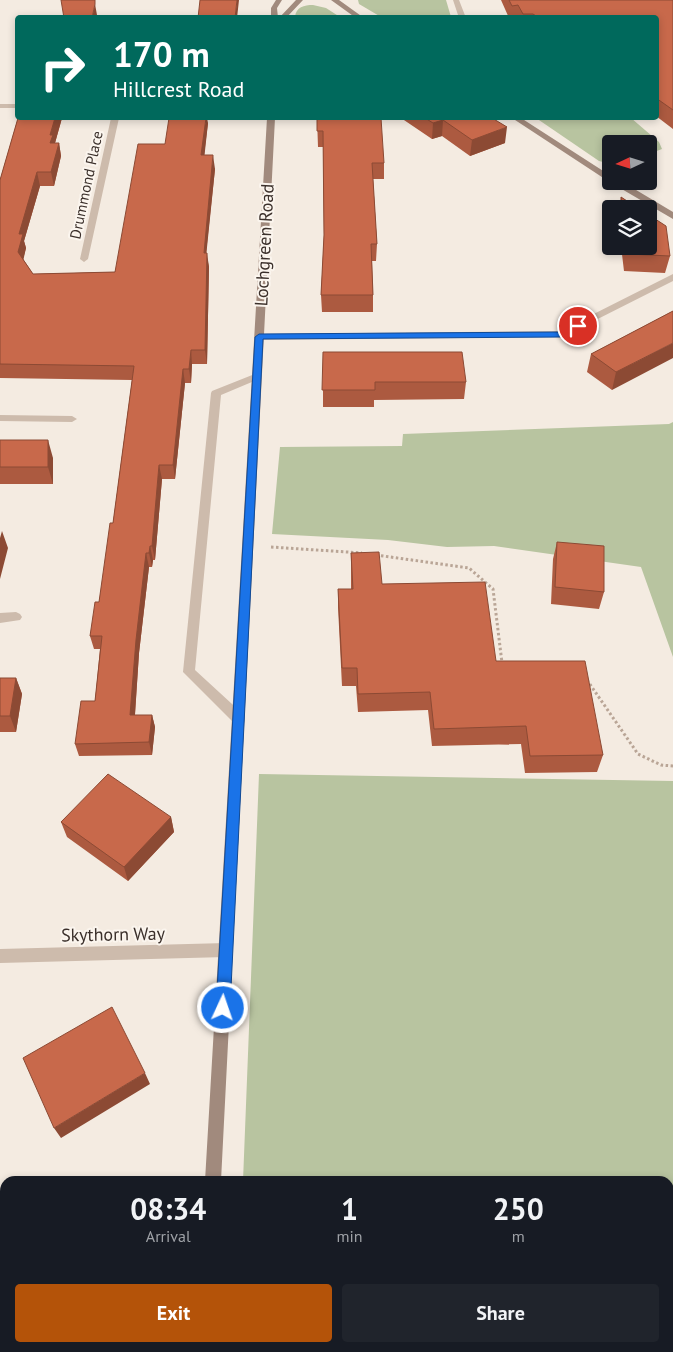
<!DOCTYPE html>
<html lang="en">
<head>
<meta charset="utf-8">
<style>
	:root { --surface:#171b24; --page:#20242c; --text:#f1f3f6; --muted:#9ea1a6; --accent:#b45309 }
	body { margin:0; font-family:"PT Sans",sans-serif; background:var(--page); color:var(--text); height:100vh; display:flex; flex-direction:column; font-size:19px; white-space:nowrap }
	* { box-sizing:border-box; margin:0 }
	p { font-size:16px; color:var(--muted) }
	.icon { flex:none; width:28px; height:28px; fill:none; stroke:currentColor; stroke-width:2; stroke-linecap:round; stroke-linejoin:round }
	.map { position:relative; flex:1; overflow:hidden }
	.details { position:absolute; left:0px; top:1176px; width:674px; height:176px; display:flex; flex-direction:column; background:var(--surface); border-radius:15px 15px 0 0; box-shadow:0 2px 8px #0003 }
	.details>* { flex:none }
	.top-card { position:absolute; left:15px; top:15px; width:644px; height:105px; border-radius:5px; box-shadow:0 2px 8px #0003; background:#00695c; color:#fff; overflow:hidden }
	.needle { width:32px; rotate:266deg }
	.buttons { position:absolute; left:602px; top:135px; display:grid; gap:10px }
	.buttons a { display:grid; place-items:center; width:55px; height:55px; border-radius:5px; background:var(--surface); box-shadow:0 2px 8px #0003; font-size:25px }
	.pin { position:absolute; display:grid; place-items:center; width:42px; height:42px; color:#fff; margin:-21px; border:2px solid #fff; border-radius:50%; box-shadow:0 1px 5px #0007 }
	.me { position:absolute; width:55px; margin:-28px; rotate:3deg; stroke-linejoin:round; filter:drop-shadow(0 0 4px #0008) }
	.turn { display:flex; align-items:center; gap:18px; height:105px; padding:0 15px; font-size:22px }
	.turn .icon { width:65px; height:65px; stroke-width:2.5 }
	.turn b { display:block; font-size:35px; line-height:42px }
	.eta { display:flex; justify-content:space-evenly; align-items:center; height:85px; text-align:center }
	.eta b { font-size:30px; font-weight:700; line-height:35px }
	.button { display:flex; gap:10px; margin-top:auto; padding:10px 15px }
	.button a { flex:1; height:58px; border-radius:5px; background:var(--accent); color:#fff; font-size:20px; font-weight:700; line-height:58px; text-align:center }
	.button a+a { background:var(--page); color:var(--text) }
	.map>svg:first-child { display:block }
</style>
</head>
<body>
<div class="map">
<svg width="673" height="1352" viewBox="0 0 673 1352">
	<rect width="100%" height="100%" fill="#f4ebe1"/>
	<path fill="#b8c4a0" d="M 358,0 L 446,0 L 451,17 L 381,17 L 359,4 Z
		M 313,5 L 326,8 L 340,17 L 295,17 C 296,7 304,5 313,5 Z
		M 536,118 L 631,118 L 659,142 L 662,149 L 649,154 L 649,144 L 611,144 L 611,164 L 599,161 Z
		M 673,422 L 673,657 L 641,567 L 494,546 L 447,547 L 388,540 L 272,534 L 280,447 L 402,446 L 403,434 L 669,424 Z
		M 259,774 L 673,781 L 673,1352 L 236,1352 L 236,1348 L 669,1348 L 669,1181 L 243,1181 Z"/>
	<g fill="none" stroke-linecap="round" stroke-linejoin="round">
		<path stroke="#b9a596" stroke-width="3" stroke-dasharray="2.5 2.5" stroke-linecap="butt" d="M 271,547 L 362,553
			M 376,555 L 469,568 L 493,589 L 502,663
			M 587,680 L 638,754 L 661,765 L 673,766"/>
		<path fill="#cdbbac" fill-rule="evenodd" d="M 257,373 L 261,374 L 261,378 L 221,395 L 195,670 L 244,715 L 245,719 L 244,723 L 239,724 L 234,723 L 183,672 L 211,393 L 212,391 Z
			M 131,1348 L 149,1348 L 148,1352 L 130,1352 Z"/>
		<path fill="#cdbbac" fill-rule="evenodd" d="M 453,0 L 459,0 L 466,18 L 459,18 Z
			M 0,104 L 18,104 L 18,108 L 0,108 Z
			M 111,118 L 119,118 L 88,259 L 84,262 L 80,259 Z
			M 673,274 L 673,281 L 562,337 L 259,340 L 254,337 L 259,334 L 560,331 Z
			M 0,415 L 72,416 L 77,419 L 72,422 L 0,421 Z
			M 16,612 L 20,614 L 22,617 L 20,620 L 0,623 L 0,613 Z
			M 226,943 L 231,945 L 233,950 L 231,955 L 226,957 L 0,963 L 0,949 Z"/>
		<path fill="#a18a7d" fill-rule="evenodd" d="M 276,0 L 282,0 L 277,8 L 278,18 L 271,18 L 271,8 Z
			M 296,0 L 303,0 L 286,18 L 279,18 Z
			M 331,0 L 339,0 L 364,18 L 356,18 Z
			M 267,118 L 275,118 L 221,1181 L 205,1181 Z
			M 512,118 L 521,118 L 611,176 L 611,181 L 621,181 L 673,212 L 673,219 L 608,181 Z
			M 199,1348 L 217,1348 L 217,1352 L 199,1352 Z"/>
	</g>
	<path fill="#ac5a40" d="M 501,0 L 673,0 L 673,129 L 656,116 L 656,18 L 509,18 Z
		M 18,118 L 62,118 L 55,143 L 59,143 L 61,156 L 54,186 L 40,186 L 24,241 L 26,248 L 23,259 L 33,274 L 115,272 L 165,144 L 208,123 L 204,155 L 215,169 L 206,253 L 209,267 L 207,364 L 192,364 L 191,383 L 185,383 L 175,479 L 162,479 L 155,560 L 153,560 L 152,567 L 149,567 L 139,653 L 135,715 L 152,715 L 155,727 L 152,755 L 79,756 L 75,744 L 95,701 L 100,649 L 94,649 L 90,636 L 99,602 L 113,523 L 132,380 L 0,378 L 0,180 Z
		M 317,118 L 384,163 L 384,179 L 373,179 L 377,244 L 376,261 L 372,261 L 373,295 L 373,312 L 322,312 L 321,295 L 324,235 L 323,147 L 318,147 Z
		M 401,118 L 492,118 L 505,143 L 470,156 L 442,136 L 432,139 Z
		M 621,197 L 639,209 L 619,209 Z
		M 621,246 L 649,246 L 670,256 L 665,273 L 624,271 Z
		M 673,311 L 612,390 L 587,372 L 591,354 Z
		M 323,352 L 466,382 L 464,399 L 374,400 L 374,407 L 323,407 Z
		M 0,440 L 53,458 L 53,484 L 0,484 Z
		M 557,542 L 604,592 L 599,609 L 551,604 L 553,559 Z
		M 351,553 L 382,584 L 496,661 L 603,755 L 597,772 L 525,773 L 521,744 L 432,746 L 428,710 L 358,712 L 356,686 L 342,686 L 338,607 L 338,589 L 351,589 Z
		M 0,678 L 16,678 L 22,694 L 16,732 L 0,732 Z
		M 171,817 L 174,832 L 128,881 L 67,837 L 61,822 Z
		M 5,1184 L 5,1276 L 0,1276 L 0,1215 Z"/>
	<path fill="#8c4a34" d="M 237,0 L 239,0 L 237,18 L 235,18 Z
		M 95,4 L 97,15 L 96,18 L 92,18 Z
		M 55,118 L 62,118 L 55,143 L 50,143 L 50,135 Z
		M 206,118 L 207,118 L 208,123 L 203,169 L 201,155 Z
		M 443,120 L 442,136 L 432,139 L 433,123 Z
		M 507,127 L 505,143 L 470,156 L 472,140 Z
		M 59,143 L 61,156 L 54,186 L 51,172 Z
		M 213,155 L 215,169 L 205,267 L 204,253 Z
		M 37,172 L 40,186 L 24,241 L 26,248 L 22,266 L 18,252 L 19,234 Z
		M 207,253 L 209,267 L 207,364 L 205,350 Z
		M 673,343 L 673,358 L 612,390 L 616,372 Z
		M 191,350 L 192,364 L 191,383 L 189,369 Z
		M 183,369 L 185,383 L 175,479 L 173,465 Z
		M 48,440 L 53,458 L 53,484 L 48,467 Z
		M 159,465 L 162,479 L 155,560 L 152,546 Z
		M 2,531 L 8,548 L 0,579 L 0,538 Z
		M 150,546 L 153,560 L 152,567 L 149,553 Z
		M 146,553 L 149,567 L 139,653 L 134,728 L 130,715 L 136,640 Z
		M 16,678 L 22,694 L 16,732 L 10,716 Z
		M 152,715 L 155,727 L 152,755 L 149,742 Z
		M 171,817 L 174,832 L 128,881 L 124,867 Z
		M 145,1073 L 150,1084 L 61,1138 L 54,1128 Z"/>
	<path fill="#c8694b" stroke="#8c4a34" d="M 61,0 L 95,0 L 95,4 L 92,18 L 64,18 Z
		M 200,0 L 237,0 L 235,18 L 198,18 Z
		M 509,0 L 673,0 L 673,110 L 656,98 L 656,18 L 539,18 L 533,14 L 523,14 L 518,5 L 512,6 Z
		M 18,118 L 55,118 L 50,135 L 53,135 L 50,143 L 59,143 L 51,172 L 37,172 L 19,234 L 23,234 L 18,252 L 33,274 L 115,272 L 138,144 L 165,144 L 169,118 L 206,118 L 201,155 L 213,155 L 204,253 L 207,253 L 205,350 L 191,350 L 189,369 L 183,369 L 173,465 L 159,465 L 152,546 L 150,546 L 149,553 L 146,553 L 136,640 L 130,715 L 152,715 L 149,742 L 75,744 L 81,701 L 95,701 L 102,636 L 90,636 L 95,602 L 99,602 L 110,523 L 113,523 L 134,366 L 0,364 L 0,180 Z
		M 317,118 L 381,118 L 384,163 L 372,163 L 377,244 L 371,244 L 373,295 L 321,295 L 324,235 L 323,131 L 317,131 Z
		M 425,118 L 492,118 L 507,127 L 472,140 L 443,120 L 433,123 Z
		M 621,197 L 639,209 L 622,209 Z
		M 649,215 L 666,226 L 670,256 L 628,254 L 627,246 L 649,246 Z
		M 673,311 L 673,343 L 616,372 L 591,354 Z
		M 323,352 L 462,352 L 466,382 L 375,382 L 375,390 L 322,390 Z
		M 0,440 L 48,440 L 48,467 L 0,467 Z
		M 557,542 L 604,546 L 604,592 L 555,587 Z
		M 379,552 L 382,584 L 485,582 L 496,661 L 585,661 L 603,755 L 530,756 L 526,726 L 434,729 L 430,692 L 358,694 L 357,668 L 342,668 L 338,589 L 353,589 L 351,553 Z
		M 0,678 L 16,678 L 10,716 L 0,716 Z
		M 108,774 L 171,817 L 124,867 L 61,822 Z
		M 112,1007 L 145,1073 L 54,1128 L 23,1058 Z
		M 110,1179 L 110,1181 L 5,1181 L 6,1180 Z
		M 5,1184 L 5,1270 L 0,1270 L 0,1215 Z"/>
	<path fill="#1a73e8" stroke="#114b97" d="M 578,323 L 582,326 L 581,328 L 562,337 L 263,339 L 230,1008 L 228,1013 L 223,1015 L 218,1013 L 216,1008 L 255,337 L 259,334 L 560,332 Z"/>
	<g text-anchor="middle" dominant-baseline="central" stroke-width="4" stroke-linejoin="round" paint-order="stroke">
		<g font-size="15" fill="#3b302b" stroke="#fbf5ee">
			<text transform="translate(86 185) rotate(-78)">Drummond Place</text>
		</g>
		<g font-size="18" fill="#3b302b" stroke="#fbf5ee">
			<text transform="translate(264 245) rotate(-87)">Lochgreen Road</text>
			<text transform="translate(113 934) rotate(-1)">Skythorn Way</text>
		</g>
	</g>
</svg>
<div class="buttons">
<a><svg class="needle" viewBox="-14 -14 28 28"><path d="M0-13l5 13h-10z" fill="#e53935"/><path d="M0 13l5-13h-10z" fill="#9ea1a6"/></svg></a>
<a><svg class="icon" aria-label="layers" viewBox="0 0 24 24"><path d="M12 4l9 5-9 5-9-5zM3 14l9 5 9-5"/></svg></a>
</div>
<div class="pin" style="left:578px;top:326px;background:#d93025"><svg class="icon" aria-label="arrive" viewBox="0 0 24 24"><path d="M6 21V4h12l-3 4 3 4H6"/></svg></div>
<svg class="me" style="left:223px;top:1008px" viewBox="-20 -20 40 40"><circle r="17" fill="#1a73e8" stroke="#fff" stroke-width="3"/><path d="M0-11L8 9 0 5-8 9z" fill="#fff"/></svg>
<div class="top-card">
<div class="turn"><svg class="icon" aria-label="right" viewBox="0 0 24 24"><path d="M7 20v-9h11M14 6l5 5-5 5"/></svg><div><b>170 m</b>Hillcrest Road</div></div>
</div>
<section class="details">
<div class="eta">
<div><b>08:34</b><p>Arrival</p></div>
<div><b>1</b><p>min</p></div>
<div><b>250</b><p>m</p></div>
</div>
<div class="button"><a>Exit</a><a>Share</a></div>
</section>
</div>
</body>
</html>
